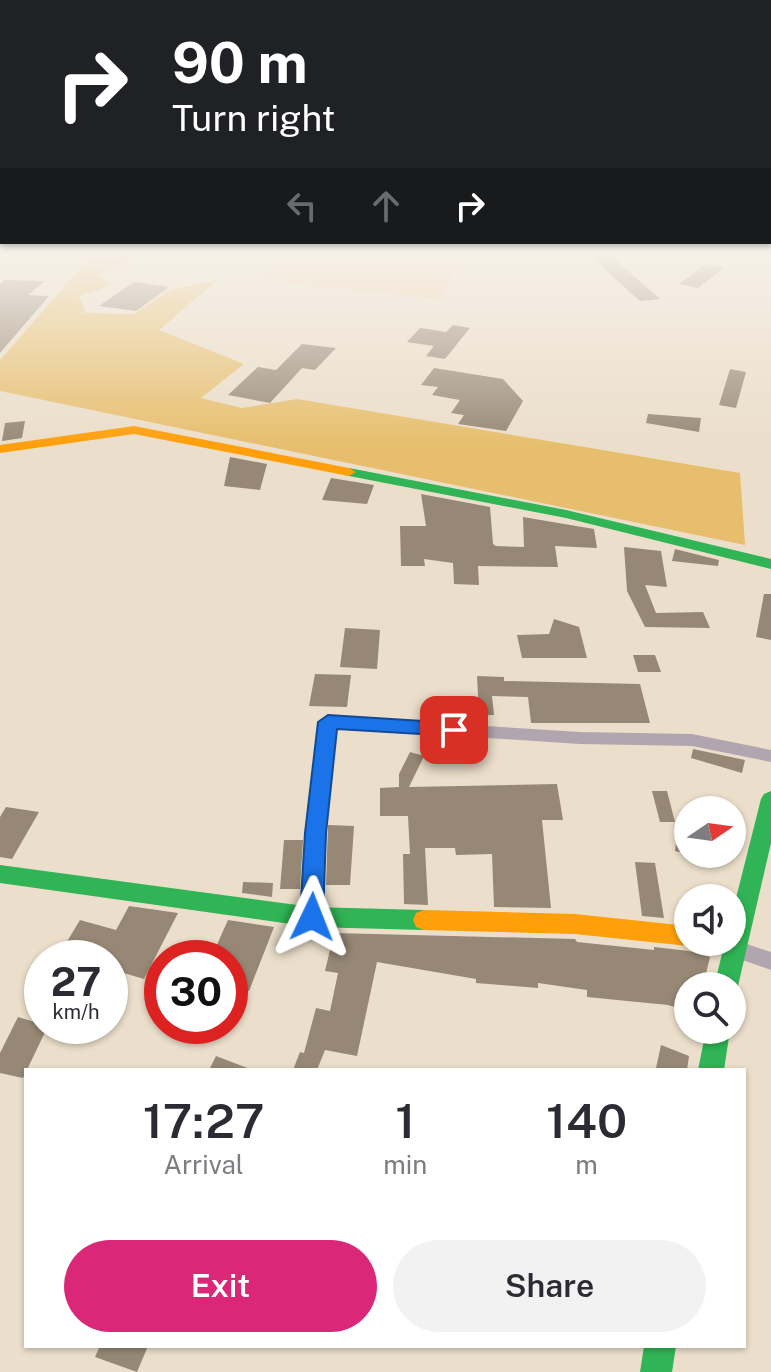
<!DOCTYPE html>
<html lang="en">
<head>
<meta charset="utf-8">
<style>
	:root { --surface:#fff; --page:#f2f2f3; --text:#2b2b33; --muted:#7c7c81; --accent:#db2777 }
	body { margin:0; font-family:"Public Sans",sans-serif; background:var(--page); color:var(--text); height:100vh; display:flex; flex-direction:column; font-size:30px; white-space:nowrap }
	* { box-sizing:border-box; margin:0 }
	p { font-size:26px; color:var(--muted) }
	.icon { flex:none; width:44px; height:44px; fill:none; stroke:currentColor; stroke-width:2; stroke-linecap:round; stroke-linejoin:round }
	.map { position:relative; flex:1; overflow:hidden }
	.panel { position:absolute; left:24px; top:1068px; width:722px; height:280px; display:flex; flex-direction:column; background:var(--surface); border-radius:0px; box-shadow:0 2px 6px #0004 }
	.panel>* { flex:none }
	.hud { position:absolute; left:0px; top:0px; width:772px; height:244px; box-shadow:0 2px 6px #0004; background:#202124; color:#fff; overflow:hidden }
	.needle { width:52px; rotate:77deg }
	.fabs { position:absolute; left:674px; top:796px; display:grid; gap:16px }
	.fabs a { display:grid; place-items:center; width:72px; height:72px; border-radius:50%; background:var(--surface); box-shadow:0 2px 6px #0004; font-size:40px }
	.speed { position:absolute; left:24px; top:940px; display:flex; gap:16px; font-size:40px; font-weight:700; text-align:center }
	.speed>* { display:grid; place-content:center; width:104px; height:104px; border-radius:50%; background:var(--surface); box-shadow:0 2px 6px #0004; line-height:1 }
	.speed small { font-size:20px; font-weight:400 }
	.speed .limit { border:12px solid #d22; background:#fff; color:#111 }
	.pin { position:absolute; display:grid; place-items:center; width:68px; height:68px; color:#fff; margin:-34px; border-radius:16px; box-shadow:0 4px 12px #0006 }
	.me { position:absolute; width:88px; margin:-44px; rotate:2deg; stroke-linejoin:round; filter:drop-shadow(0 0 6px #0008) }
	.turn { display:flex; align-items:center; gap:28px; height:168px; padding:0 40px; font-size:36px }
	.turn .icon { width:104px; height:104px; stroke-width:2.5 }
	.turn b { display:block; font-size:56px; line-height:68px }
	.lanes { display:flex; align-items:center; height:76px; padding:0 40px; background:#0003; justify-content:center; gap:40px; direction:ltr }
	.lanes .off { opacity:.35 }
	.eta { display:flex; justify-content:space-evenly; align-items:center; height:136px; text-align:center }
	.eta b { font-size:48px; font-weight:600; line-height:56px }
	.primary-button { display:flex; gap:16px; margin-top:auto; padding:16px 40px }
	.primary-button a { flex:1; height:92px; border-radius:48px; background:var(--accent); color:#fff; font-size:32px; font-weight:600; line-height:92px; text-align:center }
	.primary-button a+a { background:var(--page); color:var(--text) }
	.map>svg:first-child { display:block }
</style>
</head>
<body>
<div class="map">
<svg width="771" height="1372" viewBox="0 0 771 1372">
	<rect width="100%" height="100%" fill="#ebdeca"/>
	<path fill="#edd1a6" d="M 285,254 L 341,254 L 458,265 L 438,299 L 259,280 Z"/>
	<path fill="#e7be6d" d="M 93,254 L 146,254 L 98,275 L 112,285 L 79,296 L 86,313 L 134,314 L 171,290 L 217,280 L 159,330 L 244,364 L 201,398 L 242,408 L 297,399 L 740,473 L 745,545 L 0,391 L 0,360 Z"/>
	<path fill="#978876" d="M 588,254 L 609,254 L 660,299 L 640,301 Z
		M 706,264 L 724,268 L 698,288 L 679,284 Z
		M 4,280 L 45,281 L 28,295 L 49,296 L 0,353 L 0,284 Z
		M 134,282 L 169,287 L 136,311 L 99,306 Z
		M 453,325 L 470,328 L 445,359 L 426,356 L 434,346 L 407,342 L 420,328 L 446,332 Z
		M 302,344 L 336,348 L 315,370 L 302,368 L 270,403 L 228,395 L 258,367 L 276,370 Z
		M 434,368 L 503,379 L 523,401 L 506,431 L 458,424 L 464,415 L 451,413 L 460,400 L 432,395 L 438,387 L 421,385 Z
		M 730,369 L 746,372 L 736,408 L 719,405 Z
		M 648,414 L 701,418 L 699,432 L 646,423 Z
		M 25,421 L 22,438 L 2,441 L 5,423 Z
		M 230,457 L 267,464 L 260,490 L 224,486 Z
		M 331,478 L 374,485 L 367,504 L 322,500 Z
		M 421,494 L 490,507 L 493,544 L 496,546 L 524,547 L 523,517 L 594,529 L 597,548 L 555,546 L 558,567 L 478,566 L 479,585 L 454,584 L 453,563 L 424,559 L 425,566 L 401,566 L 400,526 L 426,526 Z
		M 624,547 L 661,551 L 667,587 L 645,585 L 656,613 L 703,612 L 710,628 L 645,627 L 627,591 Z
		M 675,549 L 719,560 L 718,566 L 672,561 Z
		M 764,594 L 771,594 L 771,640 L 756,637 Z
		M 554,619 L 579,627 L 587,658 L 522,658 L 517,635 L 549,634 Z
		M 345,628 L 380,630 L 377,669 L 340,667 Z
		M 633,655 L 655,655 L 661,672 L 638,672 Z
		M 315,674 L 351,675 L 347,707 L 309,706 Z
		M 477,676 L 504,677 L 504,681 L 640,684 L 650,723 L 531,723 L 528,697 L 492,696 L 494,715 L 479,715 Z
		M 693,749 L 745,760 L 742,773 L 691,758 Z
		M 410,752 L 424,756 L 409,787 L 557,784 L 563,820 L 542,820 L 551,908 L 494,907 L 492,854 L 456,855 L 455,848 L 425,848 L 428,905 L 404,904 L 403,854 L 410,854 L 408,816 L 380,816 L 380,788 L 399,787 L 399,774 Z
		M 652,791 L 667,791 L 675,822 L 660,822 Z
		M 6,807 L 39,812 L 12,859 L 0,857 L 0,817 Z
		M 680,813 L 688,814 L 688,854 L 675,851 Z
		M 328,825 L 354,826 L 350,885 L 326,885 Z
		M 284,840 L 303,840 L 300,889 L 280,889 Z
		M 635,862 L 655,863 L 664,918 L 642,916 Z
		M 243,882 L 273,883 L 272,897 L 242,893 Z
		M 129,906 L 178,913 L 144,979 L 110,969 L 110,958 L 57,958 L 80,920 L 116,930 Z
		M 228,920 L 274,927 L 249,991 L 230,986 L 230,958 L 211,958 Z
		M 334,933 L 575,939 L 577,942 L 654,950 L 654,947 L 689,951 L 710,957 L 703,986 L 688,986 L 688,1011 L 668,1005 L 587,997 L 587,990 L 538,983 L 538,988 L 476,983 L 476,979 L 377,962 L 357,1056 L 325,1050 L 317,1070 L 293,1070 L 300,1052 L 304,1053 L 316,1008 L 330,1011 L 338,973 L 325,971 Z
		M 18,1017 L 48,1026 L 23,1078 L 0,1073 L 0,1053 Z
		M 661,1045 L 689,1056 L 687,1070 L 656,1068 Z
		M 216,1056 L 250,1069 L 250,1070 L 209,1070 Z
		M 100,1346 L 148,1346 L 137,1372 L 95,1357 Z"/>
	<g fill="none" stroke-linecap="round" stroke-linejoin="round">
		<path fill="#b1a6af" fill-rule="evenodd" d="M 328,716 L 580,732 L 692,734 L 771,750 L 771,762 L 692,746 L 580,744 L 336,728 L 324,833 L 322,917 L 319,923 L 312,926 L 305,923 L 302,917 L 306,833 L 320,722 Z
			M 732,939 L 771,952 L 771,970 L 708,948 L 705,942 L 732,942 Z"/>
		<path fill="#30b455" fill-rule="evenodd" d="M 349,468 L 566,510 L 771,559 L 771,569 L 566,518 L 344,475 L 342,472 Z
			M 771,791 L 771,843 L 738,986 L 732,995 L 732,986 L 714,986 L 725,942 L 732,942 L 732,914 L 761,799 L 764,794 Z
			M 0,865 L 312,907 L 424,910 L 432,913 L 435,920 L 432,927 L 424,930 L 312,927 L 0,883 Z
			M 706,1030 L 730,1030 L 724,1070 L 698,1070 Z
			M 644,1346 L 676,1346 L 672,1372 L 640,1372 Z"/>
		<path fill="#ff9f0a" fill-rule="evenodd" d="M 134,426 L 349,468 L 356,472 L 349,476 L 134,434 L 0,453 L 0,445 Z
			M 424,910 L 575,914 L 688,926 L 688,942 L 697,942 L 688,946 L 575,934 L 424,930 L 416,927 L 413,920 L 416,913 Z"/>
	</g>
	<linearGradient id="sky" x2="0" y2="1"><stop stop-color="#81b1e8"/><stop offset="0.57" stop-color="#f6f0e7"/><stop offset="1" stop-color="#f6f0e7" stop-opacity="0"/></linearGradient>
	<rect width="771" height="446" fill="url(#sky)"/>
	<path fill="#1a73e8" stroke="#114b97" stroke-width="2" d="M 328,715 L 454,723 L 463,730 L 454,736 L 337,729 L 326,833 L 323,917 L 320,924 L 312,926 L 304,924 L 300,917 L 305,833 L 318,722 Z"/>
</svg>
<div class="fabs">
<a><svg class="needle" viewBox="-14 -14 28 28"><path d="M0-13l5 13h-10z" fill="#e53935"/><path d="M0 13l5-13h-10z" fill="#7c7c81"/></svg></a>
<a><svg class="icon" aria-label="sound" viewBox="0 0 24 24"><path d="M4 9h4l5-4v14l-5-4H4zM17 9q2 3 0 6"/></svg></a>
<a><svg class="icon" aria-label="search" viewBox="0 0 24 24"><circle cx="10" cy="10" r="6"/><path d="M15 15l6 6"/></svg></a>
</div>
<div class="speed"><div>27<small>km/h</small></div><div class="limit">30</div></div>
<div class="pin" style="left:454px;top:730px;background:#d93025"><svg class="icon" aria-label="arrive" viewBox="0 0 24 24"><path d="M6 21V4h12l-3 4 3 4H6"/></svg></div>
<svg class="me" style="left:312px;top:917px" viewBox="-20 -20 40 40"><path d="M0-17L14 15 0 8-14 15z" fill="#1a73e8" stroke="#fff" stroke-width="4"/></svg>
<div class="hud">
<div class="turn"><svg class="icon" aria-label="right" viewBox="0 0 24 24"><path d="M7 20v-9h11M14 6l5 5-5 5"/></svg><div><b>90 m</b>Turn right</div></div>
<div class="lanes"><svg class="icon off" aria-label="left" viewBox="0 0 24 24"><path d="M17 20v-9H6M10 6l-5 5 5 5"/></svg><svg class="icon off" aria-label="ahead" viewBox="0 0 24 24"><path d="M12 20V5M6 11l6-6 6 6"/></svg><svg class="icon" aria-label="right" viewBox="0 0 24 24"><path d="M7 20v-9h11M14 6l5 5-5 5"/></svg></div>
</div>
<section class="panel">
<div class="eta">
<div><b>17:27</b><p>Arrival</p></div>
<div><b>1</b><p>min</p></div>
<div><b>140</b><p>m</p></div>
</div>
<div class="primary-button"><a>Exit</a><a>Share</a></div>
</section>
</div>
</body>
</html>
